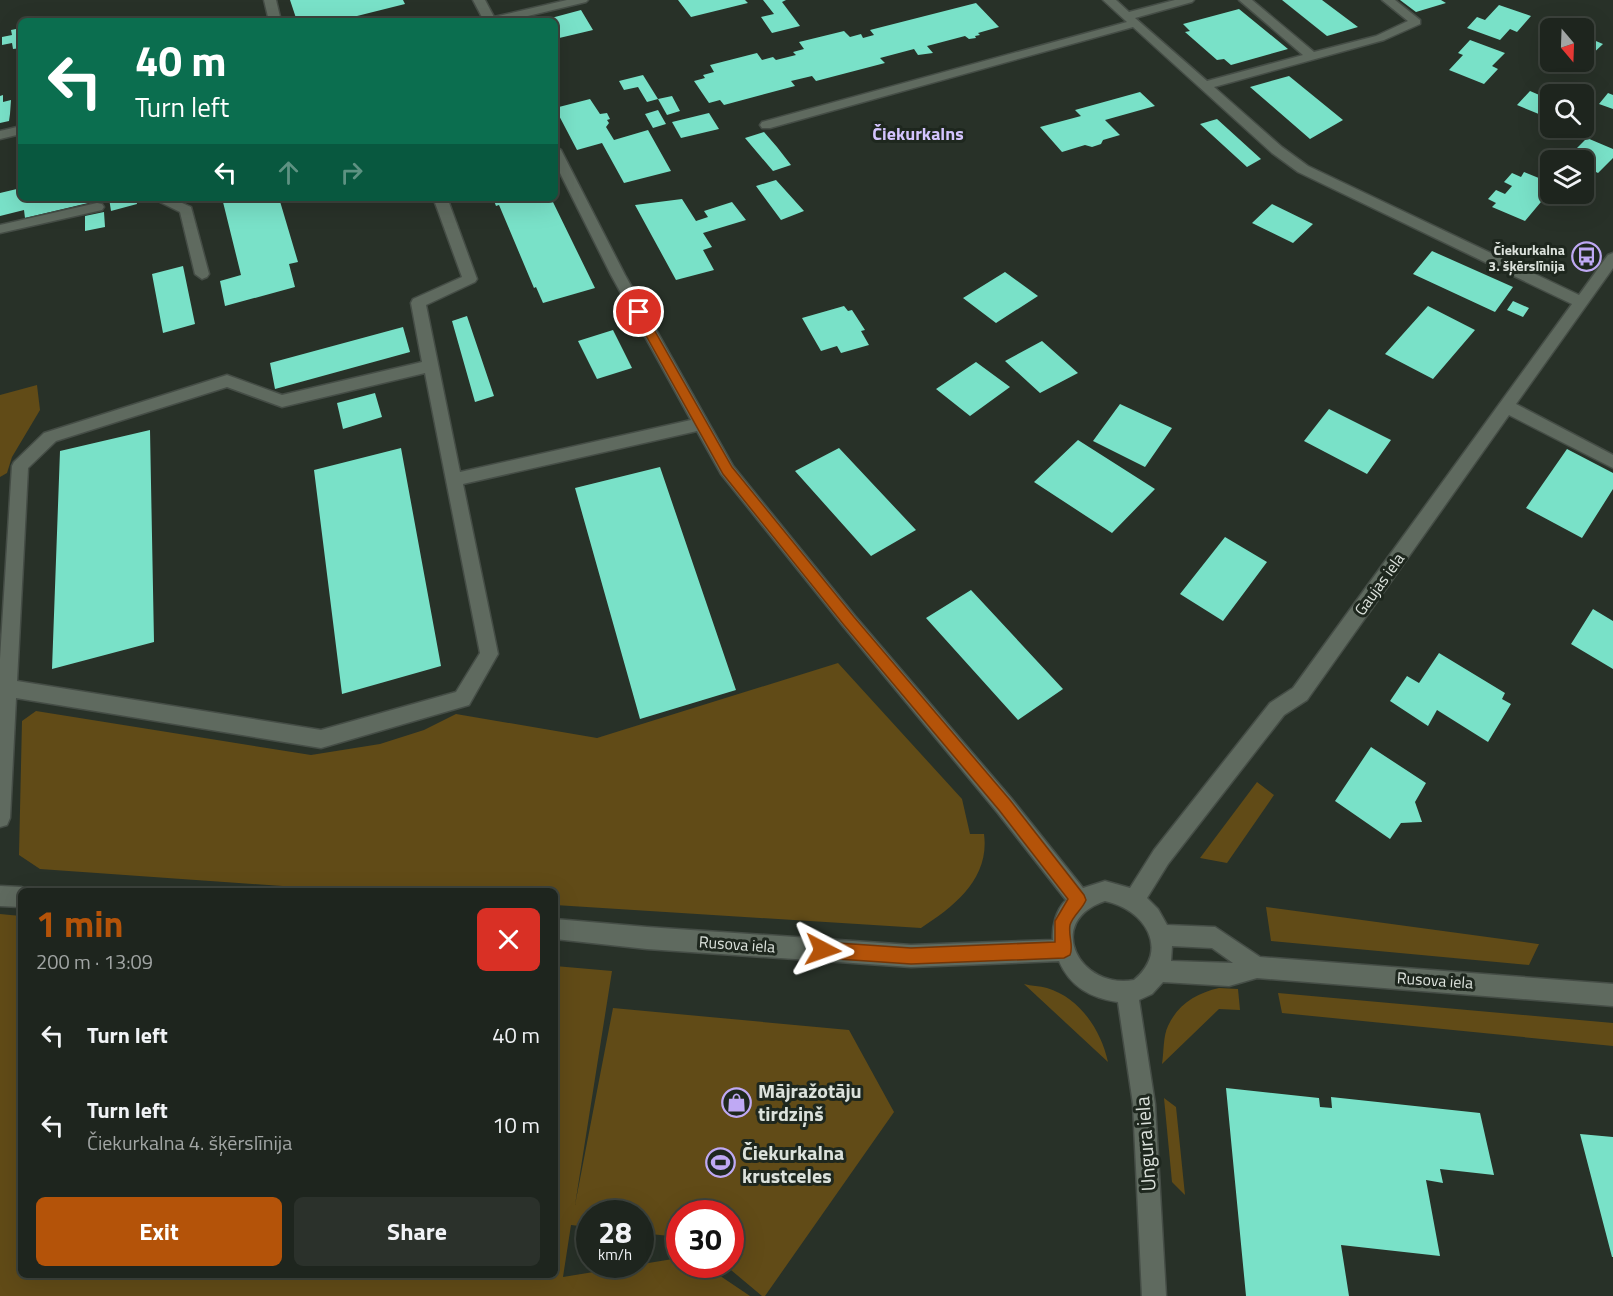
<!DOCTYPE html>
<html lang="en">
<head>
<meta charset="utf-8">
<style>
	:root { --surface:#1e251e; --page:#2b312b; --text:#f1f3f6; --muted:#a1a5a4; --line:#3c423c; --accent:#b45309 }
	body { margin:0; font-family:"Titillium Web",sans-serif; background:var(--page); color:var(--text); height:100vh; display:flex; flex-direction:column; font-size:22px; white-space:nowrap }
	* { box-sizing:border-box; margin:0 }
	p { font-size:20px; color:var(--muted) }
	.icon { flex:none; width:33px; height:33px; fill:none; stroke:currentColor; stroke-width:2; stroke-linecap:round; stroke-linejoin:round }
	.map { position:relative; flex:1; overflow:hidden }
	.sheet { position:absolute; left:18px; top:888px; width:540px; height:390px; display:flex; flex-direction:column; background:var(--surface); border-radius:9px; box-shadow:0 6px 24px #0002,0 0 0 2px var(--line) }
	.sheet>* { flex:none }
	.banner { position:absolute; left:18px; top:18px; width:540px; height:183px; border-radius:9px; box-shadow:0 6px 24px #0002,0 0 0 2px var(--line); background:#0b6e4f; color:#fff; overflow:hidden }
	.needle { width:39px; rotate:161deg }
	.controls { position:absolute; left:1540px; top:18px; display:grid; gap:12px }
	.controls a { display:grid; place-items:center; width:54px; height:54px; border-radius:9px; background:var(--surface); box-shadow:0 6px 24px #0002,0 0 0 2px var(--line); font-size:30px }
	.speed { position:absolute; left:576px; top:1200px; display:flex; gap:12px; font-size:30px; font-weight:700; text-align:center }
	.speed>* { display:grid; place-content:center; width:78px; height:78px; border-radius:50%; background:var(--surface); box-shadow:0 6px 24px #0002,0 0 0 2px var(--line); line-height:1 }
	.speed small { font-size:15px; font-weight:400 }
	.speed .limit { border:9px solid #d22; background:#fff; color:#111 }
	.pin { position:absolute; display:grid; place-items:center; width:51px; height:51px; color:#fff; margin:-26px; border:3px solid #fff; border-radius:50%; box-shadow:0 2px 6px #0007 }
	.me { position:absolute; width:66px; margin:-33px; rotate:94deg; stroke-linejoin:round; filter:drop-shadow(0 0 4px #0008) }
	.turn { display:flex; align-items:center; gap:21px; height:126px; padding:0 18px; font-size:27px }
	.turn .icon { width:78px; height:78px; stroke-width:2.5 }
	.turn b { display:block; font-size:42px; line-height:51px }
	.lanes { display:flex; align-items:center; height:57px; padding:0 18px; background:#0003; justify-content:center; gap:30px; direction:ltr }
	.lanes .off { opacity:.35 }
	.round { display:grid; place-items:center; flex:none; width:63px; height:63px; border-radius:9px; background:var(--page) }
	.summary { display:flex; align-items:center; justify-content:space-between; height:102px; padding:0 18px }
	h1 { font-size:36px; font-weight:700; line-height:45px; color:var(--accent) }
	.cta { display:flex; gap:12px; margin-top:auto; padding:12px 18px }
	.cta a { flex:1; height:69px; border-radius:9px; background:var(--accent); color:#fff; font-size:24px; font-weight:700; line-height:69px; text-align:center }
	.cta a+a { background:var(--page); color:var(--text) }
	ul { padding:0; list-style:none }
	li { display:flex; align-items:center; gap:18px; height:90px; padding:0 18px }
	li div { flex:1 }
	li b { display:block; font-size:22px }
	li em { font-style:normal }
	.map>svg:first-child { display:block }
</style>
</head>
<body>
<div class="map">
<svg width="1613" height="1296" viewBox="0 0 1613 1296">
	<rect width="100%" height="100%" fill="#283128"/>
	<path fill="#614b17" d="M 37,385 L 40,410 L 12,457 L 7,473 L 0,477 L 0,395 Z
		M 838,663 L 962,799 L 970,834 L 984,834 C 990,878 955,906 921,928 L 555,905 L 555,891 L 354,891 L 40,869 L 19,855 L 22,721 L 36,711 L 311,755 L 380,744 L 424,730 L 456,714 L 597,738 Z
		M 1257,782 L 1274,795 L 1227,863 L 1200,858 Z
		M 1266,907 L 1538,944 L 1539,944 L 1529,965 L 1271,941 Z
		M 0,914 L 21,916 L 21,1275 L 555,1275 L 555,966 L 612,971 L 575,1205 L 613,1008 L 849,1030 L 894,1112 L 765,1296 L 762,1296 L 725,1265 L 730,1264 L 730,1214 L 680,1214 L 679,1237 L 641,1233 L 640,1214 L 590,1214 L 589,1227 L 571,1225 L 563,1277 L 679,1258 L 680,1264 L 704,1265 L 750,1296 L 0,1296 Z
		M 1024,984 C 1031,986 1040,986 1047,988 C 1080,998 1101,1030 1108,1062 Z
		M 1219,988 L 1238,989 L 1240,1010 L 1219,1009 L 1162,1064 C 1164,1052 1163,1036 1168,1026 C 1178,1004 1197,993 1219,988 Z
		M 1278,993 L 1613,1023 L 1613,1046 L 1282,1013 Z
		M 1164,1098 L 1176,1107 L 1185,1195 L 1172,1182 Z"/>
	<path fill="#79e1c8" d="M 290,0 L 403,0 L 405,4 L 349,18 L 297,21 Z
		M 678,0 L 745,0 L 748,3 L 691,17 Z
		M 763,0 L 786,0 L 782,2 L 800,26 L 772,33 L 761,17 L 774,14 Z
		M 1282,0 L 1322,0 L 1358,27 L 1327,36 Z
		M 1400,0 L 1441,0 L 1446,3 L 1416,12 Z
		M 976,3 L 999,27 L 978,33 L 980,35 L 975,36 L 976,38 L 969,39 L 965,36 L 927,46 L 933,53 L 918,55 L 914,49 L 880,58 L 885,63 L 816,81 L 812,76 L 791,81 L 795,86 L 724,105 L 720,100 L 709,103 L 694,81 L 705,78 L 703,75 L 714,72 L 710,65 L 757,53 L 762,60 L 773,57 L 776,60 L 796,55 L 793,52 L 804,49 L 799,42 L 844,31 L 850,37 L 861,34 L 863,38 L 874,35 L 870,30 Z
		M 1499,5 L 1531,16 L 1517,32 L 1510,29 L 1500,40 L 1467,28 L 1477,17 L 1485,20 Z
		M 1239,9 L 1288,49 L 1231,65 L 1224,59 L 1217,60 L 1185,32 L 1190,31 L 1183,24 Z
		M 581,10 L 593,30 L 555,39 L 555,21 L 540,21 Z
		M 21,28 L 21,48 L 13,49 L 12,43 L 2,45 L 2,37 L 12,35 L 11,30 Z
		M 1584,36 L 1603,44 L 1587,59 L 1584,58 Z
		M 1470,40 L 1505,53 L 1492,66 L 1498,69 L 1484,84 L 1449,70 L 1463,55 L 1458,53 Z
		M 643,75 L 658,99 L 647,102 L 638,87 L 624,90 L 619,81 Z
		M 1289,76 L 1343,120 L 1310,139 L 1250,87 Z
		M 1530,91 L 1551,100 L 1551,119 L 1517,105 Z
		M 1140,92 L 1155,106 L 1105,120 L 1120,135 L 1103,140 L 1101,144 L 1092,147 L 1085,145 L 1062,152 L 1040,127 L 1081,116 L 1075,110 Z
		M 1608,93 L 1613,95 L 1613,109 L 1599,104 Z
		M 3,95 L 3,102 L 11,100 L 10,114 L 9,121 L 0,123 L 0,96 Z
		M 672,96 L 680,111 L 667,115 L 658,99 Z
		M 590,99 L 600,114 L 607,113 L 610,119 L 607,120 L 609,123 L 606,127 L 614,140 L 648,130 L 671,171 L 624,183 L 602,143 L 577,150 L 555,108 Z
		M 658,110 L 666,124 L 653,128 L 645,114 Z
		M 709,113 L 719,129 L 681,138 L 672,122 Z
		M 1217,119 L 1261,159 L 1247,167 L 1200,124 Z
		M 764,132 L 777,147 L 791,165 L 773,171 L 745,138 Z
		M 1587,138 L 1613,149 L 1613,158 L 1598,173 L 1584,166 L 1584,160 L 1567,158 Z
		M 1524,172 L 1551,183 L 1551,190 L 1525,221 L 1492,207 L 1496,203 L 1488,199 L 1496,190 L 1505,194 L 1512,186 L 1504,182 L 1512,173 L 1521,177 Z
		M 776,180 L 804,211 L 781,220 L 756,186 Z
		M 21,188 L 21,198 L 105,199 L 25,218 L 24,210 L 0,216 L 0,193 Z
		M 109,198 L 136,198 L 137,204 L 111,211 Z
		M 222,198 L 279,198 L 298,262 L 289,264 L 295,287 L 225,306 L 220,281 L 241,275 Z
		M 493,198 L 551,198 L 595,288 L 543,303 L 536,287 L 534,288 L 499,205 L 496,206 Z
		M 682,199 L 696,221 L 708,217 L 704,211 L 732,202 L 746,220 L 703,233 L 712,247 L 703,250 L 714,270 L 676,280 L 635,205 Z
		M 1272,204 L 1313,224 L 1293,243 L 1252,223 Z
		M 104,212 L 105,227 L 85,231 L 85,216 Z
		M 1432,251 L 1513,287 L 1495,312 L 1413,274 Z
		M 183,266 L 195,324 L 163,333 L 152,274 Z
		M 1005,272 L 1038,296 L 996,323 L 963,298 Z
		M 1513,301 L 1529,308 L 1523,317 L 1507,310 Z
		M 844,306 L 848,311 L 852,310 L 865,330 L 861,331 L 869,345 L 841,353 L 837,346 L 821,351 L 802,318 Z
		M 1428,306 L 1475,330 L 1433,379 L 1385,354 Z
		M 467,316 L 494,396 L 475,402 L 452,321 Z
		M 403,327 L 410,352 L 275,389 L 270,363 Z
		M 613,330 L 632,368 L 597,379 L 578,341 Z
		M 1042,341 L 1078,373 L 1040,393 L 1005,361 Z
		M 976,362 L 1010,387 L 970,416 L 936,389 Z
		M 375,393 L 382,417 L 343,429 L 337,403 Z
		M 1120,404 L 1172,428 L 1145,467 L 1093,441 Z
		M 1329,409 L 1391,440 L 1367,474 L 1304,441 Z
		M 150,430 L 154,642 L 52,669 L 60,451 Z
		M 1078,440 L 1155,489 L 1112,533 L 1034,482 Z
		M 401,448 L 441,666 L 342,694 L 314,470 Z
		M 839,448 L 916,530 L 871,556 L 795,471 Z
		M 1567,449 L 1613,473 L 1613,489 L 1582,538 L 1526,508 Z
		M 660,467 L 736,690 L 640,719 L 575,488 Z
		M 1225,537 L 1267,562 L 1223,621 L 1180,594 Z
		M 971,590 L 1063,689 L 1018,720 L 926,618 Z
		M 1593,609 L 1613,621 L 1613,669 L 1571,644 Z
		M 1439,653 L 1505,693 L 1502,699 L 1511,704 L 1488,742 L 1437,710 L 1428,726 L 1390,701 L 1407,676 L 1419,683 Z
		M 1371,747 L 1426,783 L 1415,802 L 1422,822 L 1401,823 L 1390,839 L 1335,801 Z
		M 1226,1088 L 1319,1098 L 1320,1107 L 1332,1108 L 1331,1097 L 1480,1113 L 1494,1175 L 1440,1169 L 1443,1183 L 1426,1180 L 1440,1256 L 1341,1245 L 1349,1296 L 1246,1296 Z
		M 1580,1134 L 1613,1137 L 1613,1257 L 1612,1257 Z"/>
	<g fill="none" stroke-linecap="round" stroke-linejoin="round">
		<defs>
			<path id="minor" d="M 264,0 L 276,0 L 281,21 L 269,21 Z
				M 473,0 L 485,0 L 494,17 L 567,0 L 588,0 L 586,2 L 507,21 L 484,21 Z
				M 1103,0 L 1116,0 L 1129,12 L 1175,0 L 1194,0 L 1192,2 L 1135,18 L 1207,81 L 1303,55 L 1239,0 L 1252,0 L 1314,52 L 1376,36 L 1408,21 L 1382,0 L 1395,0 L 1420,20 L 1420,24 L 1384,40 L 1214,87 L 1282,147 L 1308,166 L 1579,295 L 1608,255 L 1613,253 L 1613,268 L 1516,404 L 1613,455 L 1613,468 L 1509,415 L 1307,700 L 1284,715 L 1168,864 L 1147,898 L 1158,909 L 1167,925 L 1215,927 L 1260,957 L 1613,984 L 1613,1006 L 1257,978 L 1229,986 L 1163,982 L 1152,994 L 1139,1000 L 1155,1104 L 1166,1296 L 1142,1296 L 1133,1104 L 1118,1002 C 1091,998 1070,987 1059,961 L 911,967 L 647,949 L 555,939 L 555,919 L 647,927 L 911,945 L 1053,940 C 1052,926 1056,910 1066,900 L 997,812 L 843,626 L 721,474 L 697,431 L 463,484 L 498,654 L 469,705 L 321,748 L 16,698 L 10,818 L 7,825 L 0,827 L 0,659 L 12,466 L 14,462 L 44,433 L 227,375 L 282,395 L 422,362 L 411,303 L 413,299 L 462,277 L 434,200 L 436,198 L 448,200 L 477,279 L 475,282 L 426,305 L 460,472 L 691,420 L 611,275 L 555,163 L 555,146 L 561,150 L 625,275 L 733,466 L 855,616 L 1011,798 L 1083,888 L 1105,881 L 1130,888 L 1154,850 L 1270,703 L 1293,688 L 1572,304 L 1298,172 L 1272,153 L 1133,27 L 770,128 L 762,128 L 760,125 L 762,122 L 1127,22 ZM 425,373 L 480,653 L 456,692 L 321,730 L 17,681 L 28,468 L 56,441 L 227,387 L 282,407 ZM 1105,901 C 1144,909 1171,949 1134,980 C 1080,990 1043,922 1105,901 ZM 1172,946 L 1212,948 L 1233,963 L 1171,961 Z
				M 21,126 L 21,134 L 0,139 L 0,131 Z
				M 152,198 L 171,198 L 191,207 L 209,274 L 207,277 L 202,279 L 195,274 L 180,212 Z
				M 97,203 L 102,204 L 104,207 L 102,210 L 0,233 L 0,225 Z
				M 0,886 L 21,887 L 28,890 L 21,891 L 21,907 L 0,906 Z"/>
		</defs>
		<use href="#minor" stroke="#454d46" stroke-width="3"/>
		<use href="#minor" fill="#5f6a5f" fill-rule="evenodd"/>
	</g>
	<path fill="#b45309" stroke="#753606" stroke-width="1.5" d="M 639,308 L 644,312 L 732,467 L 854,617 L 1010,800 L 1084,895 L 1086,900 C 1082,910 1073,915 1070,925 C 1068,936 1074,946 1070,955 L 1064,958 L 911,964 L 823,958 L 818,956 L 815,950 L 818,944 L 823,942 L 911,948 L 1055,942 L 1055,921 L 1068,899 L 999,810 L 844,625 L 723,474 L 633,312 Z"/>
	<defs>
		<symbol id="bus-ring" viewBox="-11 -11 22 22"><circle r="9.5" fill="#1e271e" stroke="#bfa9f4" stroke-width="1.5"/><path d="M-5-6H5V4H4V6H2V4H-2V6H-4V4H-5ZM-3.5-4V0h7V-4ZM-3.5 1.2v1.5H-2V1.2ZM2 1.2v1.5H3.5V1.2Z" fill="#bfa9f4"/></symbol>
		<symbol id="shop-ring" viewBox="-11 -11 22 22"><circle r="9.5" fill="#1e271e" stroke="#bfa9f4" stroke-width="1.5"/><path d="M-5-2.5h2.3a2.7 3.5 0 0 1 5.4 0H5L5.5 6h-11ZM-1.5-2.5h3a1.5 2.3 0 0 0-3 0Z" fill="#bfa9f4"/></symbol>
		<symbol id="stadium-ring" viewBox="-11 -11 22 22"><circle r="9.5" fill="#1e271e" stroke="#bfa9f4" stroke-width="1.5"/><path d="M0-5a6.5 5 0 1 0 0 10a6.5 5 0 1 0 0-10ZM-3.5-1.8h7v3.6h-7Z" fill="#bfa9f4"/></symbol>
	</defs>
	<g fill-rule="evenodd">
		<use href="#bus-ring" x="1570" y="240" width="33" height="33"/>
		<use href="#shop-ring" x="720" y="1086" width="33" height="33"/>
		<use href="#stadium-ring" x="704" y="1146" width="33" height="33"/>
	</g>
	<g text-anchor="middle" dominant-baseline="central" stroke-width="6" stroke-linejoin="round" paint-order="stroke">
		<g font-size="14" font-weight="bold" fill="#dce2dc" stroke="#1e271e" text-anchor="end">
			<text x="1565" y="249">Čiekurkalna<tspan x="1565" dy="16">3. šķērslīnija</tspan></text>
		</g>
		<g font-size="16" fill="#dce2dc" stroke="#1e271e">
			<text transform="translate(1379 584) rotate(-54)">Gaujas iela</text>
			<text transform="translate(737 944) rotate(4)">Rusova iela</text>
			<text transform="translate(1435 980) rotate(4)">Rusova iela</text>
		</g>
		<g font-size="18" font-weight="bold" fill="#d4c4fe" stroke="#1e271e">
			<text x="918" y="133">Čiekurkalns</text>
		</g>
		<g font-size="20" font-weight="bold" fill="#dce2dc" stroke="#1e271e" text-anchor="start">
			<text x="758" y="1090">Mājražotāju<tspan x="758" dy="23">tirdziņš</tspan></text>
			<text x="742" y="1152">Čiekurkalna<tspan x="742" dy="23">krustceles</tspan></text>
		</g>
		<g font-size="20" fill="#dce2dc" stroke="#1e271e">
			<text transform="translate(1145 1144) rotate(-94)">Ungura iela</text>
		</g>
	</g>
</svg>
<div class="controls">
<a><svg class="needle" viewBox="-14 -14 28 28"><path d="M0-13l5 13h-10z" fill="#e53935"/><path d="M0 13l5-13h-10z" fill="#a1a5a4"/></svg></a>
<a><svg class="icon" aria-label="search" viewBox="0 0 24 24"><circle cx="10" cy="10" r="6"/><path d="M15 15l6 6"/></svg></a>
<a><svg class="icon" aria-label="layers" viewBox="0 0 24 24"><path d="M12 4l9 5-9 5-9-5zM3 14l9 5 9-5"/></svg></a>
</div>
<div class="speed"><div>28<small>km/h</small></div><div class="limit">30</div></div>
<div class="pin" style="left:639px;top:312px;background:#d93025"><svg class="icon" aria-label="arrive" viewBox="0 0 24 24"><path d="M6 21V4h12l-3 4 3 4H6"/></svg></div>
<svg class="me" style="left:823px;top:950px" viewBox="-20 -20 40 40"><path d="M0-17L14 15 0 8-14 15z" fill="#b45309" stroke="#fff" stroke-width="4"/></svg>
<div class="banner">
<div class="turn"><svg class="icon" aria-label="left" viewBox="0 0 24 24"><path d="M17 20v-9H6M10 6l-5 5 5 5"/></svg><div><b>40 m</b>Turn left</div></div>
<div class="lanes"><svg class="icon" aria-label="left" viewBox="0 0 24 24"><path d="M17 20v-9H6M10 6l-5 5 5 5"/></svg><svg class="icon off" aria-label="ahead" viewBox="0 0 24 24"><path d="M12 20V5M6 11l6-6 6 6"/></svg><svg class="icon off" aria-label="right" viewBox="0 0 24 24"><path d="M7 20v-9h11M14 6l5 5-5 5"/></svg></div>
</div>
<section class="sheet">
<div class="summary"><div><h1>1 min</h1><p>200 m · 13:09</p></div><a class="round" style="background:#d93025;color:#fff"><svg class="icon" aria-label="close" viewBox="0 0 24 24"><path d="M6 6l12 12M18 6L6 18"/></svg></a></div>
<ul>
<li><svg class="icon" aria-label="left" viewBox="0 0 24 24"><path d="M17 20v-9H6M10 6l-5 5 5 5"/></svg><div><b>Turn left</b></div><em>40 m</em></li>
<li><svg class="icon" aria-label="left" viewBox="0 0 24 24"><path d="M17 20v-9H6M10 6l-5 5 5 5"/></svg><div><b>Turn left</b><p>Čiekurkalna 4. šķērslīnija</p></div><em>10 m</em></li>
</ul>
<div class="cta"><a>Exit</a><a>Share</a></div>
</section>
</div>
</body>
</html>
